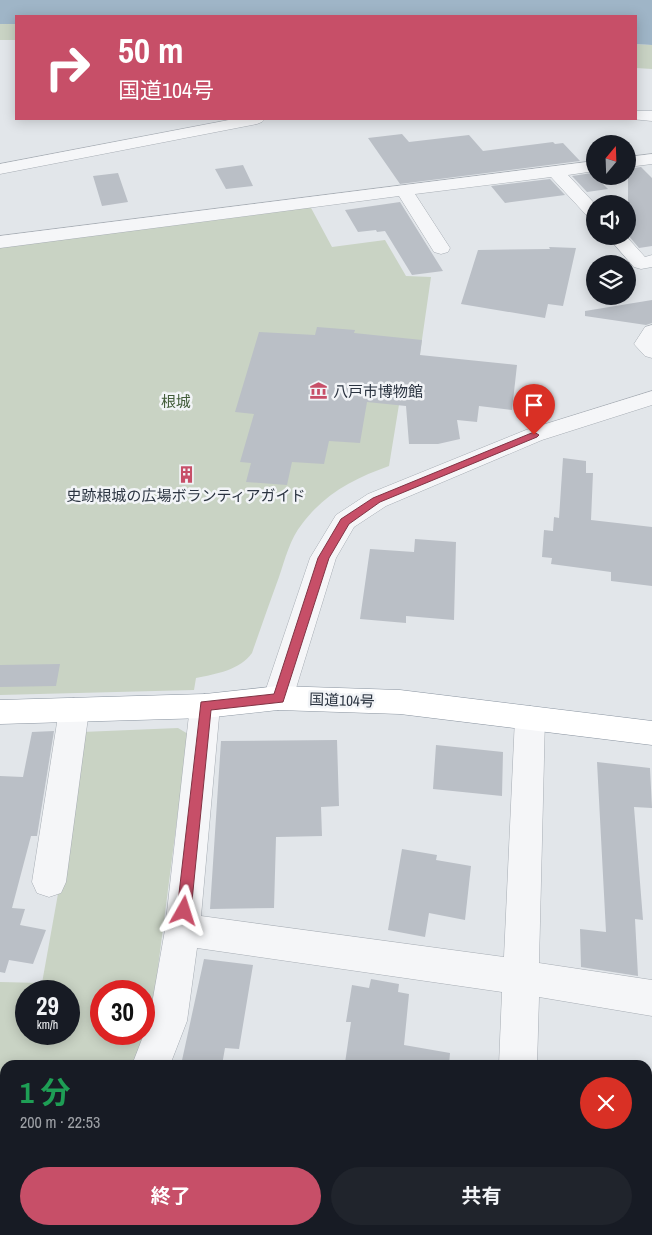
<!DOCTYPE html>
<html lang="ja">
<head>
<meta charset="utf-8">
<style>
	:root { --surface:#171b24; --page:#20242c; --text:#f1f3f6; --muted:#9ea1a6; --accent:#c74f68 }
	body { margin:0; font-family:"Archivo Narrow","Noto Sans JP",sans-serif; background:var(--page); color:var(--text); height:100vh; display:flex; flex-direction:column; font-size:19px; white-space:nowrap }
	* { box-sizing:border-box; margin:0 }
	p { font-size:16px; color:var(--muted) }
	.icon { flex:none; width:28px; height:28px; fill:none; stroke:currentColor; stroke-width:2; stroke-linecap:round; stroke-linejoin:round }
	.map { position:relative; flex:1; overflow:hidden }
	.panel { position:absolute; left:0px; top:1060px; width:652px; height:175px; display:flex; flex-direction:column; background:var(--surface); border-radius:15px 15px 0 0; box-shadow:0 2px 12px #0003 }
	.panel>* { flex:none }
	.banner { position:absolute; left:15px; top:15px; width:622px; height:105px; border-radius:0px; box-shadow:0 2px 12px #0003; background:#c74f68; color:#fff; overflow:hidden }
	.needle { width:32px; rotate:19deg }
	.controls { position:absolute; left:586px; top:135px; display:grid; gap:10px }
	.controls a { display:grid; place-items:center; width:50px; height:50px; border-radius:50%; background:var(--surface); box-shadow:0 2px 12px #0003; font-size:25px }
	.speed { position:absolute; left:15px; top:980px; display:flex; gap:10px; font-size:25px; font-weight:700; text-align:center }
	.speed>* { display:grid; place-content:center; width:65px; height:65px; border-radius:50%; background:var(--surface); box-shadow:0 2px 12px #0003; line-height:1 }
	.speed small { font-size:12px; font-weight:400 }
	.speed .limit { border:8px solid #d22; background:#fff; color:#111 }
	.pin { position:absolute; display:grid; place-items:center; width:42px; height:42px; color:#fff; margin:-51px -21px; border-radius:50% 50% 50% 0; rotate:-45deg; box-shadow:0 0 5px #0007 }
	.pin .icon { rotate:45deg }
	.me { position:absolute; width:55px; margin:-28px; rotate:6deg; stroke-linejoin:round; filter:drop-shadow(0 0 4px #0008) }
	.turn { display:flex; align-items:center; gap:18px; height:105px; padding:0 20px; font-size:22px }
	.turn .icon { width:65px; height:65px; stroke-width:2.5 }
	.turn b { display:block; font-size:35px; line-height:42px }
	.round { display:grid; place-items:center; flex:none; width:52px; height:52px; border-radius:26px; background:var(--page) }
	.headline { display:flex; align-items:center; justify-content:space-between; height:85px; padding:0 20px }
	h1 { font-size:30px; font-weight:700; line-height:38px; color:#1e9e55 }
	.button { display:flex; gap:10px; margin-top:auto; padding:10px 20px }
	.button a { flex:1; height:58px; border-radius:30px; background:var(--accent); color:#fff; font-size:20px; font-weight:700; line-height:58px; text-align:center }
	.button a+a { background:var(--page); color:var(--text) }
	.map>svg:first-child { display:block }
</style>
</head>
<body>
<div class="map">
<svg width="652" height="1235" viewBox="0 0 652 1235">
	<rect width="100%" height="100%" fill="#e2e6ea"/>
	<path fill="#c9d3c4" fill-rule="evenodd" d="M 0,24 L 16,24 L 16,40 L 0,40 Z
		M 636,44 L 652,45 L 652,69 L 636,68 Z
		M 310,206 L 332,247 L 385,240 L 406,276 L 431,277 L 416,381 L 403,380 L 389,466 C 355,478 324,494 302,524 C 290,539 285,559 279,577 C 270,602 261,627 252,653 C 240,670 216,674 196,678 L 194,690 L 0,695 L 0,248 Z
		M 178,728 L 188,734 L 152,1014 L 133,1065 L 5,1065 L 5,1230 L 9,1230 L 6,1235 L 0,1235 L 0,982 L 42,983 L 61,877 L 82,732 ZM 26,991 L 69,991 L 69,1034 L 26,1034 ZM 101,991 L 144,991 L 144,1034 L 101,1034 Z"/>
	<path fill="#9fb5c7" d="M 0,0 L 652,0 L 652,45 L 636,44 L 636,16 L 16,16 L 16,24 L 0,24 Z"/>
	<path fill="#babfc6" d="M 402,134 L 409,142 L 469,135 L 483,151 L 553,142 L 555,144 L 563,143 L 580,161 L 400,184 L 368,138 Z
		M 243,165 L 253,186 L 226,189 L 215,169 Z
		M 641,167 L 652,178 L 652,246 L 639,248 L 628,235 L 628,169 Z
		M 118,173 L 128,202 L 102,206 L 93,176 Z
		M 592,173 L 608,189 L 587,192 L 572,176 Z
		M 550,179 L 565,195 L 505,203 L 491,186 Z
		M 400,202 L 443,271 L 412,275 L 385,231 L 377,232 L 376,230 L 358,232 L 345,210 Z
		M 549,247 L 576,248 L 563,306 L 548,304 L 545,318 L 461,304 L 478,250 L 550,249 Z
		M 652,300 L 652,323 L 646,325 L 585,316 L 585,311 Z
		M 317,327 L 355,330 L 354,333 L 422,340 L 420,355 L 517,365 L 512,410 L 479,406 L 477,422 L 457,420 L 460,439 L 438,444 L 409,444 L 406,406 L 367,402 L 360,443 L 329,441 L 324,464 L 292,462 L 287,485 L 246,482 L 251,463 L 240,462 L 254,414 L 235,412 L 259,332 L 315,335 Z
		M 563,458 L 586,461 L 586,473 L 593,473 L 591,520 L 652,527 L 652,586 L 611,581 L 611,572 L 551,564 L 552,558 L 542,557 L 544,530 L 553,531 L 554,517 L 559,518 Z
		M 415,539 L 456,542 L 454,620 L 406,616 L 406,623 L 360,619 L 370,549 L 414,552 Z
		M 60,664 L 56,686 L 0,687 L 0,665 Z
		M 54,731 L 37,836 L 31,836 L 12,908 L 25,909 L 20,925 L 46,930 L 33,964 L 9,960 L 5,973 L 0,972 L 0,776 L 23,777 L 32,732 Z
		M 337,740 L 339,806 L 321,807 L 322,836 L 276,837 L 274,908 L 210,909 L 221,741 Z
		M 436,745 L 503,752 L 502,796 L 433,789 Z
		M 597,762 L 650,768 L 652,808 L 634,807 L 643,920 L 635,919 L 638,976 L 581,967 L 580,929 L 606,932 Z
		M 402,849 L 437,855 L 436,860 L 471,866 L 465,920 L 429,913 L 425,937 L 388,930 Z
		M 204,959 L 253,965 L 239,1049 L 225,1048 L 222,1065 L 181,1065 Z
		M 371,979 L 399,984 L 398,992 L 409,994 L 404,1045 L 450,1053 L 449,1065 L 360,1065 L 345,1063 L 351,1022 L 346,1022 L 352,985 L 369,988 Z"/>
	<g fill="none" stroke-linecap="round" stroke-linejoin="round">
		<defs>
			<path id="minor" d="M 636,111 L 652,111 L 652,121 L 631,119 L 636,119 Z
				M 234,119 L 265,119 L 262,122 L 257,124 L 0,174 L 0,164 Z
				M 652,154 L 652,164 L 628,167 L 628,157 Z
				M 595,161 L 595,171 L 568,175 L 595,204 L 595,219 L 589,218 L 551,177 L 415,194 L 450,248 L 448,252 L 441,254 L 434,252 L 399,196 L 0,248 L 0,236 Z
				M 607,236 L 626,236 L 645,257 L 652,255 L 652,267 L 641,269 L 634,267 Z
				M 652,325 L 652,358 L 645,356 L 634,344 L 645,327 Z
				M 652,391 L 652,405 L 542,440 L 386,506 L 354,527 L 336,558 L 293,698 L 288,706 L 278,710 L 268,706 L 263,698 L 310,558 L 336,515 L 368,494 L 526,430 Z
				M 205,694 L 215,698 L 220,706 L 201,916 L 504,957 L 515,718 L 519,710 L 530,706 L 541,710 L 545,718 L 539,963 L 652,980 L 652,1016 L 539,997 L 537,1065 L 499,1065 L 502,992 L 197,948 L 187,1021 L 170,1065 L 132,1065 L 149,1021 L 165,930 L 190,706 L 195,698 Z
				M 74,698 L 85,702 L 89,710 L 66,882 L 61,893 L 49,897 L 37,893 L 32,882 L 59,710 L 63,702 Z
				M 68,1230 L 110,1230 L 108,1235 L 66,1235 Z
				M 492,1230 L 534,1230 L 534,1235 L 492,1235 Z"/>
			<path id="highway" d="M 278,686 L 400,690 L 652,721 L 652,745 L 400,714 L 278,710 L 205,718 L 0,724 L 0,700 L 205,694 Z"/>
		</defs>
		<use href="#minor" stroke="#a7adb4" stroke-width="1"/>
		<use href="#highway" stroke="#8a94a0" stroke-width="1"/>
		<use href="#minor" fill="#f5f6f8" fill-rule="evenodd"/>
		<use href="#highway" fill="#fff" fill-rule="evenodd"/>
	</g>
	<path fill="#c74f68" stroke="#813344" d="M 534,432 L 539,435 L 537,437 L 380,502 L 349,524 L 329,558 L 283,702 L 211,710 L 191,911 L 189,916 L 184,918 L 179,916 L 177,911 L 201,702 L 274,694 L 318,558 L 341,519 L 373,498 Z"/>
	<defs>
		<symbol id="museum-bare" viewBox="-9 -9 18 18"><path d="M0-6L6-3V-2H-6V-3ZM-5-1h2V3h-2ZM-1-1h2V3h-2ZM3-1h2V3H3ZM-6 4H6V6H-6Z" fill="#c74f68" stroke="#f2f4f7" stroke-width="2.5" paint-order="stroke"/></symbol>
		<symbol id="building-bare" viewBox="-9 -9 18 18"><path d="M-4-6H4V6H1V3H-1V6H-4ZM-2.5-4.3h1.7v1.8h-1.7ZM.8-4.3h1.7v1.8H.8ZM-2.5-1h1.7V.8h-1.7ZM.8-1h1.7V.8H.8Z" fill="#c74f68" stroke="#f2f4f7" stroke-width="2.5" paint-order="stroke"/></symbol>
	</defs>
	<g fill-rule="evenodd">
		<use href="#museum-bare" x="306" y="378" width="25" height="25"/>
		<use href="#building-bare" x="174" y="462" width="25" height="25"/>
	</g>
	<g text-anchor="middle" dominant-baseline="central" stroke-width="5" stroke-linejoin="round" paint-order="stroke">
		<g font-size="15" fill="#2b3441" stroke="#f2f4f7" text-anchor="start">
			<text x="333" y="391">八戸市博物館</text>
			<text x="186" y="495" text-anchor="middle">史跡根城の広場ボランティアガイド</text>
		</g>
		<g font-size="15" fill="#425c39" stroke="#f2f4f7">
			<text x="176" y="401">根城</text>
		</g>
		<g font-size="15" fill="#2b3441" stroke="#f2f4f7">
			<text transform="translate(342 700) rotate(2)">国道104号</text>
		</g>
	</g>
</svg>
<div class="controls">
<a><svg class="needle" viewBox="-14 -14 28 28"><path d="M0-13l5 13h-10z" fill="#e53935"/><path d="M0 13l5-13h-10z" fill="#9ea1a6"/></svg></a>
<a><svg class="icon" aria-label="sound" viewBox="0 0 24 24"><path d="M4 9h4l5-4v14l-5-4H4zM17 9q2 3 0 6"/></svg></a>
<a><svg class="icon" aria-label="layers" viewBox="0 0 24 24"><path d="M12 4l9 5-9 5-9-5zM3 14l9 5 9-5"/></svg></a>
</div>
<div class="speed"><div>29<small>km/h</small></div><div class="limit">30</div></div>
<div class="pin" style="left:534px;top:435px;background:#d93025"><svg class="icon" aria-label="arrive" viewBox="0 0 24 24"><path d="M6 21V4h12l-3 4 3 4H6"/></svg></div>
<svg class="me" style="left:184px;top:911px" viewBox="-20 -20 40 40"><path d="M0-17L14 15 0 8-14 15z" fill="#c74f68" stroke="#fff" stroke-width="4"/></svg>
<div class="banner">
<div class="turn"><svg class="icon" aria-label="right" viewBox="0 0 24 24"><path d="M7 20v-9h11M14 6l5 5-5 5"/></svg><div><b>50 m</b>国道104号</div></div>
</div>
<section class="panel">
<div class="headline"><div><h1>1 分</h1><p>200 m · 22:53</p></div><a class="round" style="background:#d93025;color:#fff"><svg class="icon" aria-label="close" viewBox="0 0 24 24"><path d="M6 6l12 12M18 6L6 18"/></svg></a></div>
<div class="button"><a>終了</a><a>共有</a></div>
</section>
</div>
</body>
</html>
